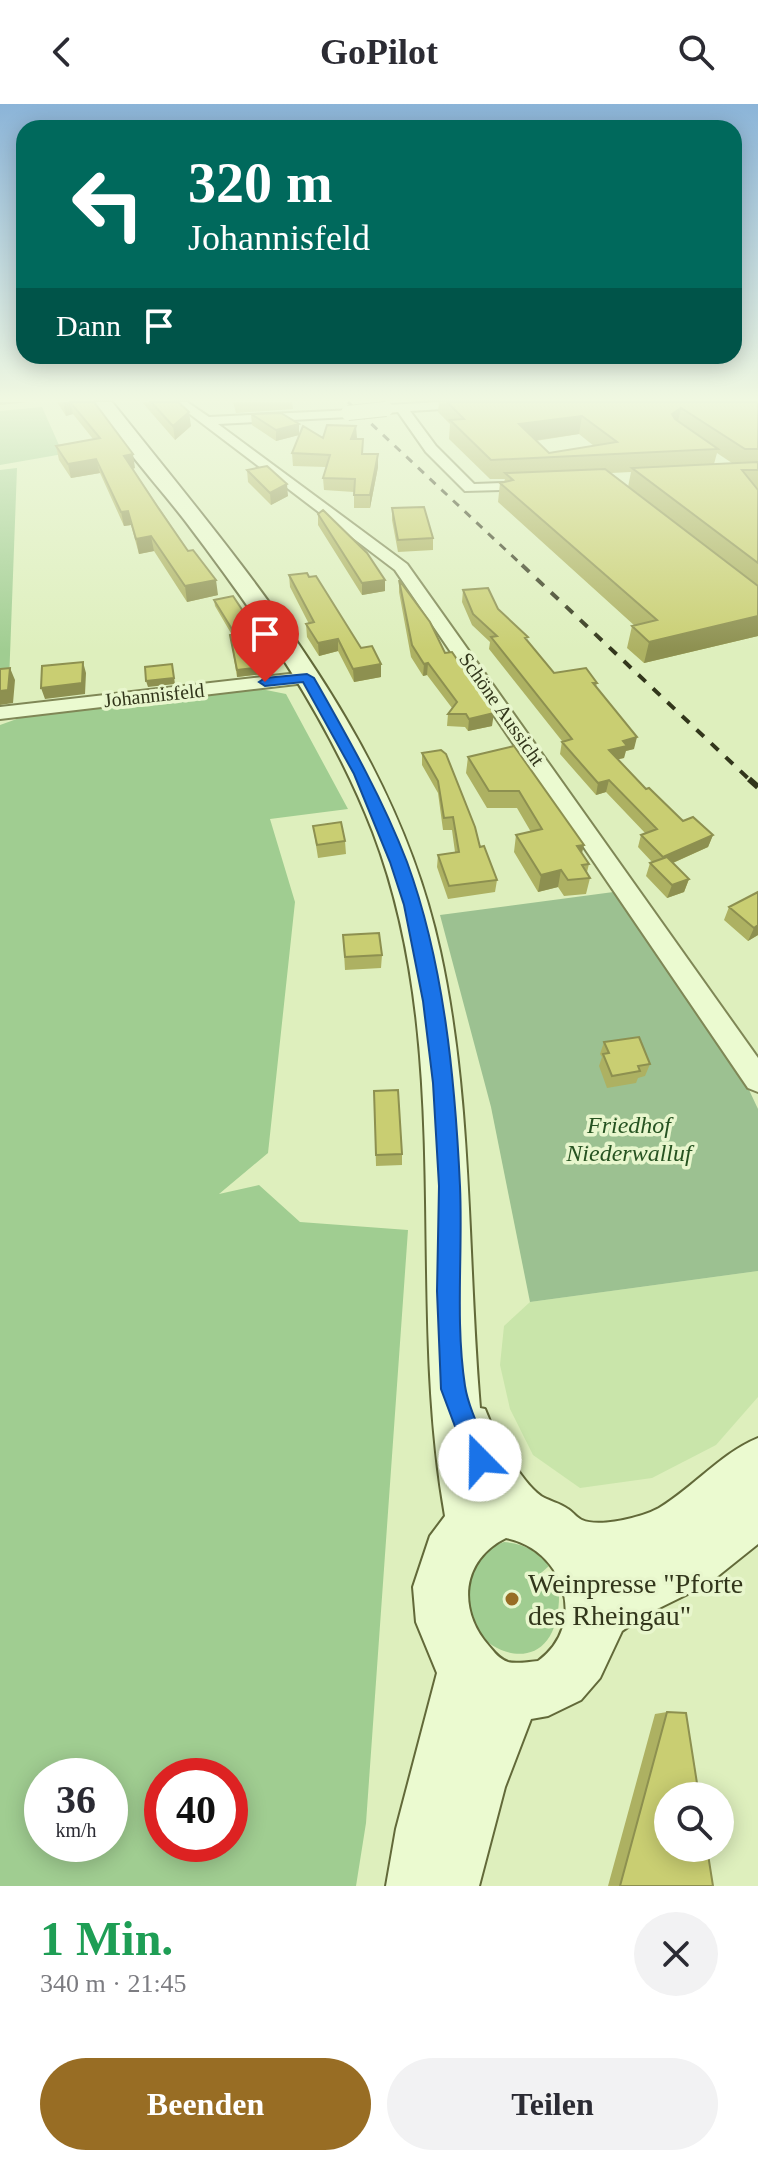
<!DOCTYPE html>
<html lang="de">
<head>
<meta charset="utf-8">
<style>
	:root { --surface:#fff; --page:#f2f2f3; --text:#2b2b33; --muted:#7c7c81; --accent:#986d24 }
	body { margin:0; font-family:Georgia,serif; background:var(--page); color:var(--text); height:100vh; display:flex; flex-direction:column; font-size:30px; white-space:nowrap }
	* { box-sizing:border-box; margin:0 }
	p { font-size:26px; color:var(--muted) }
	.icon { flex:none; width:44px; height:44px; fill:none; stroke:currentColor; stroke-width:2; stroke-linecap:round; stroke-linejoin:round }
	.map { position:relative; height:1782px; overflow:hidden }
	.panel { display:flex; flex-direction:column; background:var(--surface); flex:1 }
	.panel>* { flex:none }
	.top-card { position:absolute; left:16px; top:16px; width:726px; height:244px; border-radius:24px; box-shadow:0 4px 20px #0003; background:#00695c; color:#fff; overflow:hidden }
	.fabs { position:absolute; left:654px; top:1678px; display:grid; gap:16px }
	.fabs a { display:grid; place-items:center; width:80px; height:80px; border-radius:50%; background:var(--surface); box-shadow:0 4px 20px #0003; font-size:40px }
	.speed { position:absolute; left:24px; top:1654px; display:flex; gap:16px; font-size:40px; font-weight:700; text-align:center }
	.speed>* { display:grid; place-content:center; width:104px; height:104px; border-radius:50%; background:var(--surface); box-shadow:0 4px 20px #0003; line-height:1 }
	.speed small { font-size:20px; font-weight:400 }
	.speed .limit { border:12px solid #d22; background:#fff; color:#111 }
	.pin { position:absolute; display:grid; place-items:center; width:68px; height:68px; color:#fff; margin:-82px -34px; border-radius:50% 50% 50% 0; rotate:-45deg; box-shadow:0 0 8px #0007 }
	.pin .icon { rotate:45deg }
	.me { position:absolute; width:88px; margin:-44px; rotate:338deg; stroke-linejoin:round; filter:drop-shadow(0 0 6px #0008) }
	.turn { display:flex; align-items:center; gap:28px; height:168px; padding:0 40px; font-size:36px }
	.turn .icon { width:104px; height:104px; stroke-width:2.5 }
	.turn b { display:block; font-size:56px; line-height:68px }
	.then { display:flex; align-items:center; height:76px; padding:0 40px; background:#0003; gap:16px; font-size:30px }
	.round { display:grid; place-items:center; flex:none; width:84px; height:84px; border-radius:42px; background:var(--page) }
	.head { display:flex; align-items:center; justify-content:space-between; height:136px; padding:0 40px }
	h1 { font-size:48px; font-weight:700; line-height:60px; color:#1e9e55 }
	.action { display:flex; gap:16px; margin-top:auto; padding:16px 40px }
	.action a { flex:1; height:92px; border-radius:48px; background:var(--accent); color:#fff; font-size:32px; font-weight:700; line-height:92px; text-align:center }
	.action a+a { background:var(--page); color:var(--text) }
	header { display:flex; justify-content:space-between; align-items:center; height:104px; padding:0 40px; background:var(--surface); font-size:36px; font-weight:700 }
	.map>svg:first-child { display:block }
</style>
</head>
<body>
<header><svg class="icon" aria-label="back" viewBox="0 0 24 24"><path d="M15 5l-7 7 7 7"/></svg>GoPilot<svg class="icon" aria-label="search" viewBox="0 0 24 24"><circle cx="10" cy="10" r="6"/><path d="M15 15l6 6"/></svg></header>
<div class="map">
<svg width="758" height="1782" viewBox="0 0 758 1782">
	<rect width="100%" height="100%" fill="#deefbd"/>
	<path fill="#c9e5aa" d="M 758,1167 L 758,1293 L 716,1341 L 652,1374 L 580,1384 L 533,1351 L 510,1305 L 500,1261 L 504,1222 L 530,1198 Z"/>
	<path fill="#a0cd91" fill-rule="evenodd" d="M 42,303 L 63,350 L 0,361 L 0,307 Z
		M 17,364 L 9,578 L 0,579 L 0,366 Z
		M 256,584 L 286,590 L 348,705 L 270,715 L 295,798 L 268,1049 L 219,1090 L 259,1081 L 300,1118 L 408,1126 L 366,1719 L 356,1782 L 0,1782 L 0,621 L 28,611 ZM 42,1672 L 110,1672 L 110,1740 L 42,1740 ZM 162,1672 L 230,1672 L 230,1740 L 162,1740 Z
		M 504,1438 C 524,1440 536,1446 549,1462 L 541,1469 L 548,1487 L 559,1485 C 563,1606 429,1533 473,1465 C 483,1450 487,1444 504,1438 Z"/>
	<path fill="#9cc191" d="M 621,787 L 735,956 L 758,1005 L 758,1167 L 530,1198 L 491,1003 L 440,811 Z"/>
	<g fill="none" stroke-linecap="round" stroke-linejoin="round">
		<defs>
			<path id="street" d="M 174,298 L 187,298 L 209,313 L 353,306 L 354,309 L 348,313 L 218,320 L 407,460 L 758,954 L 758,988 L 748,984 L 395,466 Z
				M 441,298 L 497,298 L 491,302 L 410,307 L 436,342 L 474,380 L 535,378 L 540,379 L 540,385 L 465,387 L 426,348 L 398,308 L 387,309 L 381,305 L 387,301 Z
				M 307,568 L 316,574 L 314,578 L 0,615 L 0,603 Z"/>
			<path id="secondary" d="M 95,298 L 112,298 C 244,464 394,633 440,847 C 473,998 467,1151 480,1304 L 485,1305 C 494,1329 520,1377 541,1392 C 549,1397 560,1399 568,1405 C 573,1408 577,1414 582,1416 C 599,1424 643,1413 659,1404 C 694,1383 721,1349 758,1334 L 758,1440 L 708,1480 L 645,1511 L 622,1527 L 600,1574 L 581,1596 L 548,1612 L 531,1615 L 505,1683 L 479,1782 L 386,1782 L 396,1725 L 437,1569 L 416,1518 L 413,1483 L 430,1432 L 445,1412 C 405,1186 457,948 373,728 C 329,615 259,514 186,418 C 156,379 119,340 95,298 ZM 506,1434 C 564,1445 589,1520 538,1557 C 529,1558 516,1560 508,1558 C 499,1555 494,1548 489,1542 C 457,1506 461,1456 506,1434 Z"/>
		</defs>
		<use href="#street" stroke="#7f8756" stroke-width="4"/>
		<use href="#secondary" stroke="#626939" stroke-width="4"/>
		<use href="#street" fill="#ebfad0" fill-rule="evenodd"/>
		<use href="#secondary" fill="#ebfad0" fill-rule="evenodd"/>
		<path stroke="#32361b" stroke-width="3" stroke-dasharray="8 8" stroke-linecap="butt" d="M 348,298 L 524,463"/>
		<path stroke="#32361b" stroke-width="4" stroke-dasharray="10 10" stroke-linecap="butt" d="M 522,461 L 751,677"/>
		<path stroke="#32361b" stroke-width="6" stroke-dasharray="13 13" stroke-linecap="butt" d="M 749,675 L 758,683"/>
		<defs>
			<path id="street-bridge" d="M 348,309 L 386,305"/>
		</defs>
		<use href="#street-bridge" stroke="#7f8756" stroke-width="16" stroke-linecap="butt"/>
		<use href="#street-bridge" stroke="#ebfad0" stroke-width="14"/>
	</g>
	<path fill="#adb162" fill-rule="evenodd" d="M 57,298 L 94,298 L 135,364 L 133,365 L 218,491 L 187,498 L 154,447 L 139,450 L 131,421 L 124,422 L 100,369 L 71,374 L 59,356 L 56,342 L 93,335 L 73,310 L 66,312 Z
		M 142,298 L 178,298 L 191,322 L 175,336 Z
		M 233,298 L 292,298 L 293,305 L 236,309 Z
		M 439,298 L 758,298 L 758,532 L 644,559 L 627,544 L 632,522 L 635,522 L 498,398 L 500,379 L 504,378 L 505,375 L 490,375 L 449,335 L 450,320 L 438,308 ZM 579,330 L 594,342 L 549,349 L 536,337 ZM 717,349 L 732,359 L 714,360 ZM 631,368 L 628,383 L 611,369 Z
		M 251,310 L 299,331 L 323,334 L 357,334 L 356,335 L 363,350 L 378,363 L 370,404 L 354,404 L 354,388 L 324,386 L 323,374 L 326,363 L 293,362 L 292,349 L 299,331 L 276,337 L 252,321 Z
		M 247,366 L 288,392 L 271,401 L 248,378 Z
		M 392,404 L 433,434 L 433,446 L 398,448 L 392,416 Z
		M 318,410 L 385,487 L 362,491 L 318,421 Z
		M 289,471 L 309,473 L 381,573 L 354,578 L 338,547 L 319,552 L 307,533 L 306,520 L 309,520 L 290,483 Z
		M 399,476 L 445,549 L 492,622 L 468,627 L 465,623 L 447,622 L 448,610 L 452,604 L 427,571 L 423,572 L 411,553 L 399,488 Z
		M 463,486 L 498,505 L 528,537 L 554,569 L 597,579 L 596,583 L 634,645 L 625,647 L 624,654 L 617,655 L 646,685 L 683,717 L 713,731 L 708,743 L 673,759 L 689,775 L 684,788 L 667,794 L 646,772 L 650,759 L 652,758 L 638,743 L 641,731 L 646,730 L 606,688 L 596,691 L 560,650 L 562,637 L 489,545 L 490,538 L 472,521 L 462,498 Z
		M 214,496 L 264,543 L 258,545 L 263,570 L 237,573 L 230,531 L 232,531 L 215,502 Z
		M 514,642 L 589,760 L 587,768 L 590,774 L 586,790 L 564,792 L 558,783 L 538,788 L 514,748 L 516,731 L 531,728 L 517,704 L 487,704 L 466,669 L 468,653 Z
		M 422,649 L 480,743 L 497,776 L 495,788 L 448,795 L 437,763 L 438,751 L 455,748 L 452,726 L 443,726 L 438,689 L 422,661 Z
		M 313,722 L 345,737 L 346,750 L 318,754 Z
		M 758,788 L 758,831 L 748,837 L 724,816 L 729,803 Z
		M 343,831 L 382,851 L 381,864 L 345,866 Z
		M 604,938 L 650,960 L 645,972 L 638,974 L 636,979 L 607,984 L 599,962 L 602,953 L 600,950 Z
		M 374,987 L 402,1050 L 402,1061 L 376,1062 Z
		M 667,1608 L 713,1782 L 608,1782 L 655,1610 Z"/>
	<path fill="#8d9050" d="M 0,298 L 31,298 L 0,301 Z
		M 63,298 L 70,298 L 73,310 L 66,312 Z
		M 681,304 L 677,322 L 672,310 Z
		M 189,308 L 191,322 L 175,336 L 173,322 Z
		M 582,312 L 579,330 L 517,339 L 519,320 Z
		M 299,320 L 299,331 L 276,337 L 276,326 Z
		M 356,322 L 357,334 L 351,348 L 351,335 Z
		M 133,350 L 135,364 L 127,366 L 124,352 Z
		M 378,350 L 378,363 L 370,404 L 370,391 Z
		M 96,355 L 100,369 L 71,374 L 68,360 Z
		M 287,380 L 288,392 L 271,401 L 270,389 Z
		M 128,407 L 131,421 L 124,422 L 121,408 Z
		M 151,432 L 154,447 L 139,450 L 136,435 Z
		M 216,476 L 218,491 L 187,498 L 185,482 Z
		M 385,476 L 385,487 L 362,491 L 362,479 Z
		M 758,512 L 758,532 L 644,559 L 649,538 Z
		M 338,535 L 338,547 L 319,552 L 318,539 Z
		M 263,537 L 264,543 L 258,545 L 257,538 Z
		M 83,558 L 86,569 L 85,590 L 45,595 L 41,584 Z
		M 428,559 L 427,571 L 423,572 L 424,560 Z
		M 172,560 L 175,580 L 148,583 L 146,577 Z
		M 381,560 L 381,573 L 354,578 L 353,565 Z
		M 263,563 L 263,570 L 237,573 L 237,566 Z
		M 10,564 L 15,576 L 13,599 L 0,601 L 0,587 Z
		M 494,609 L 492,622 L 468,627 L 469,615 Z
		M 637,633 L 634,645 L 626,647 L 624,654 L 606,658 L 609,646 L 623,637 Z
		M 609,676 L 606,688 L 596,691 L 598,679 Z
		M 713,731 L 708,743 L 659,765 L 663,753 Z
		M 584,741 L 580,757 L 577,742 Z
		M 561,766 L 558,783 L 538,788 L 541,771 Z
		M 689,775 L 684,788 L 667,794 L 672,781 Z
		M 758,821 L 758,831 L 748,837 L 754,824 Z"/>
	<path fill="#c9ce72" stroke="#8d9050" stroke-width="2" fill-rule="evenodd" d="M 70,298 L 94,298 L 133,350 L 124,352 L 157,402 L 188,447 L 193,446 L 216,476 L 185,482 L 151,432 L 136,435 L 128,407 L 121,408 L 96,355 L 68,360 L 56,342 L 100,334 Z
		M 151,298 L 178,298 L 189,308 L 173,322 Z
		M 447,298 L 758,298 L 758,345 L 745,345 L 681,304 L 672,310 L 675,315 L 718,345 L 491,356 L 450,316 L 464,315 ZM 582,312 L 617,338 L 549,349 L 519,320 Z
		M 281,309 L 299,320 L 276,326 L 251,310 Z
		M 327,321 L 356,322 L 351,335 L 363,335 L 362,350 L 378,350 L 370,391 L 354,391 L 355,375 L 323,374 L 330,351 L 292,349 L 303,322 L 323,334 Z
		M 758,358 L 758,366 L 742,366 L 758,386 L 758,459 L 632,364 Z
		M 267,362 L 287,380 L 270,389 L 247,366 Z
		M 605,365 L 758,482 L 758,512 L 649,538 L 632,522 L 657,516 L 500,379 L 513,376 L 505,369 Z
		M 424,403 L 433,434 L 398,436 L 392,404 Z
		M 323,406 L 367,449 L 385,476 L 362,479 L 318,410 Z
		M 307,469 L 309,473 L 316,472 L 361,544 L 372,542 L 381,560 L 353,565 L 338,535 L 318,539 L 306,520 L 314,518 L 289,471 Z
		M 399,476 L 430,518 L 445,549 L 452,548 L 494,609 L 469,615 L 466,610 L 448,610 L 457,598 L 428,559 L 424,560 L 412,541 Z
		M 488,484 L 498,505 L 528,533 L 525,534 L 554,569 L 586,564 L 597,579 L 593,579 L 637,633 L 623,637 L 627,642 L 609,646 L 646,685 L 649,684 L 683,717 L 693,713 L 713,731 L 663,753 L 641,731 L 657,725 L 609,676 L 598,679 L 562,638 L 572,635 L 491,533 L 497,532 L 473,510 L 463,486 Z
		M 233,492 L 263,537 L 257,538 L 263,563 L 237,566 L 230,531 L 235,530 L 214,496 Z
		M 83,558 L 82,579 L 41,584 L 42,562 Z
		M 172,560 L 174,574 L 146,577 L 145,563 Z
		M 10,564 L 8,586 L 0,587 L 0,565 Z
		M 514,642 L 584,741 L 577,742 L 589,760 L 582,761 L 590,774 L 568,776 L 561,766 L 541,771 L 516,731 L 542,725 L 519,687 L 489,687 L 468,653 Z
		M 441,646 L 446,650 L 475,723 L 480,743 L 484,742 L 497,776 L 449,782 L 438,751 L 459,748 L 453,713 L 444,714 L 438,677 L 422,649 Z
		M 341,718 L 345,737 L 317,741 L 313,722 Z
		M 667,753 L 689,775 L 672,781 L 650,759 Z
		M 758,788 L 758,821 L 754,824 L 729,803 Z
		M 379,829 L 382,851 L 345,853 L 343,831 Z
		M 639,933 L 650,960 L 638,962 L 640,967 L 612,972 L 603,950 L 609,949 L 604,938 Z
		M 398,986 L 402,1050 L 376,1051 L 374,987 Z
		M 667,1608 L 686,1609 L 699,1692 L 668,1692 L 668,1744 L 707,1744 L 713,1782 L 620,1782 Z"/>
	<linearGradient id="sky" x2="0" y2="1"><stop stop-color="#8bb4d8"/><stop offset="0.54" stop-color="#f0f8e1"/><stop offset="1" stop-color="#f0f8e1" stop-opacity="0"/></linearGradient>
	<rect width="758" height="547" fill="url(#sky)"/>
	<path fill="#1a73e8" stroke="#114b97" stroke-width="2" d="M 307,570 L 314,574 C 348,634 382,693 407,758 C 444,859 455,975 460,1082 C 463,1148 455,1216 465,1282 C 469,1307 484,1333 493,1356 L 489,1365 L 480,1369 L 471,1365 L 441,1285 L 437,1187 L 439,1082 L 433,979 L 423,897 L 404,801 L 390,758 L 354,670 L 303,578 L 265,582 L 259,578 L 265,574 Z"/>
	<circle fill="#986d24" stroke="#e8f6cd" stroke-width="3" cx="512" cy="1495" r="8"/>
	<g text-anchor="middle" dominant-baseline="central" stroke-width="7" stroke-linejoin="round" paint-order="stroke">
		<g font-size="20" fill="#32361b" stroke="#e8f6cd">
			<text transform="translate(154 591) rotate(-6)">Johannisfeld</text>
			<text transform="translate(502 605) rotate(55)">Schöne Aussicht</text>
		</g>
		<g font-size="24" font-style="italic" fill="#265321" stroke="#e8f6cd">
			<text x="629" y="1021">Friedhof<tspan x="629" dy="28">Niederwalluf</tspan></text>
		</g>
		<g font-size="28" fill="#32361b" stroke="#e8f6cd" text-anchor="start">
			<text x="528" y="1479">Weinpresse "Pforte<tspan x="528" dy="32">des Rheingau"</tspan></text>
		</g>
	</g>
</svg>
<div class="fabs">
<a><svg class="icon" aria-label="search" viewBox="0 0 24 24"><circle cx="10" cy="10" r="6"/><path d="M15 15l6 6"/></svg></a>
</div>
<div class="speed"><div>36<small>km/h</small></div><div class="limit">40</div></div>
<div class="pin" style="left:265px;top:578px;background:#d93025"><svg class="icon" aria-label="arrive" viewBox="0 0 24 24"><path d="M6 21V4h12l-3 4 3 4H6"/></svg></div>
<svg class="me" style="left:480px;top:1356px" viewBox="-20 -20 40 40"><circle r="19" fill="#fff"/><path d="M0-13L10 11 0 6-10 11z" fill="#1a73e8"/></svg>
<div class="top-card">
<div class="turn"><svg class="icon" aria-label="left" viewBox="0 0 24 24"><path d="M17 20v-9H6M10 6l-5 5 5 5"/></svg><div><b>320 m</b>Johannisfeld</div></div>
<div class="then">Dann<svg class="icon" aria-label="arrive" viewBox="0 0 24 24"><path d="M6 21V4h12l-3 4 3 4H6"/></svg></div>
</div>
</div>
<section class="panel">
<div class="head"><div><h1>1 Min.</h1><p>340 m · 21:45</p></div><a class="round"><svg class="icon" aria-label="close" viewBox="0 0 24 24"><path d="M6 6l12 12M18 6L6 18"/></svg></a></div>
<div class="action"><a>Beenden</a><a>Teilen</a></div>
</section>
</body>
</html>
